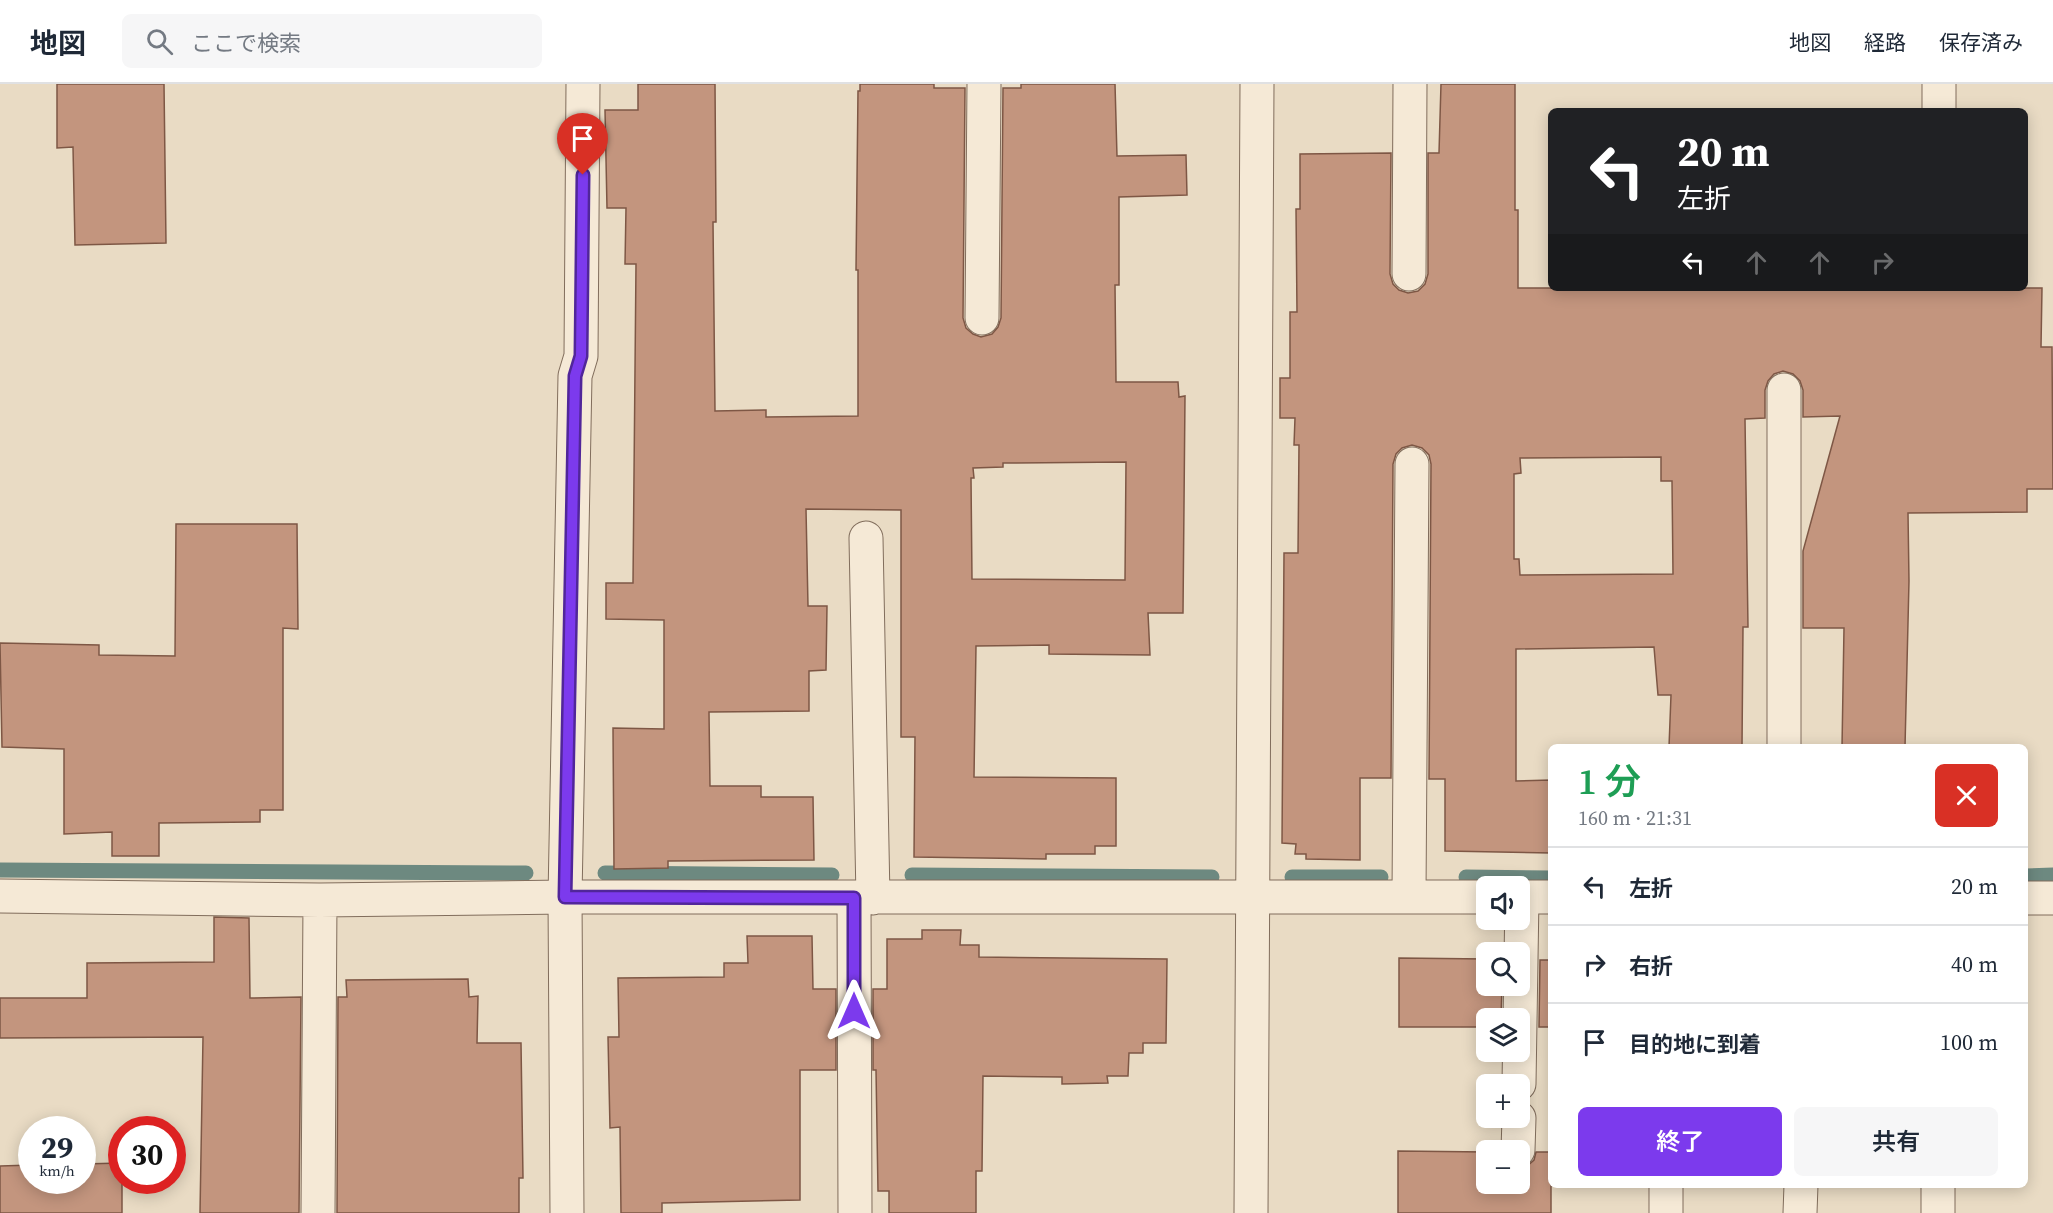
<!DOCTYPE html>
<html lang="ja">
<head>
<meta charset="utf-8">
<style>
	:root { --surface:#fff; --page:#f6f6f7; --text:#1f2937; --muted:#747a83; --line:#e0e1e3; --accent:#7c3aed }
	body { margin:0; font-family:"Source Serif 4","Noto Sans JP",serif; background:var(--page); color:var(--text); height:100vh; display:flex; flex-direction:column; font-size:22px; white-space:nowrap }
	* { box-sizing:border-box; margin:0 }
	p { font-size:20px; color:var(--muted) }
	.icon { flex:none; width:33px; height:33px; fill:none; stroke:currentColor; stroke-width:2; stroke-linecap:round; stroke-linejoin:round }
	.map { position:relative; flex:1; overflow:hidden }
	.side { position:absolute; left:1548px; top:660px; width:480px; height:444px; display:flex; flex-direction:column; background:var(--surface); border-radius:9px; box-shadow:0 3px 15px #0003 }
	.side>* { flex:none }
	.top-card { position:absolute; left:1548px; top:24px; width:480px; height:183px; border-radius:9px; box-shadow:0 3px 15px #0003; background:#202124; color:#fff; overflow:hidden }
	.tools { position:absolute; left:1476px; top:792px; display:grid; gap:12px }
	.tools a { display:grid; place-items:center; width:54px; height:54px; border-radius:9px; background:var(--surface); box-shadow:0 3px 15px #0003; font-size:30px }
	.speed { position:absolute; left:18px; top:1032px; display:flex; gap:12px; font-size:30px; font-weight:700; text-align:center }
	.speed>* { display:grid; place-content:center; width:78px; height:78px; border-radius:50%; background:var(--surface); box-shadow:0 3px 15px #0003; line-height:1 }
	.speed small { font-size:15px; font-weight:400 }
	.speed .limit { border:9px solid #d22; background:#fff; color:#111 }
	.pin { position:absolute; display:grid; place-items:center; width:51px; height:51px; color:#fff; margin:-62px -26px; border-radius:50% 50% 50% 0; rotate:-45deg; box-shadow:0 0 6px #0007 }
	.pin .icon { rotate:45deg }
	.me { position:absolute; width:66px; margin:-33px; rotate:0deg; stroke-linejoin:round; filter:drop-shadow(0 0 4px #0008) }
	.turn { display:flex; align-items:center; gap:21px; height:126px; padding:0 30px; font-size:27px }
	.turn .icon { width:78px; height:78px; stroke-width:2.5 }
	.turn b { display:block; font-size:42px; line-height:51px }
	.lanes { display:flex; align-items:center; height:57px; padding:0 30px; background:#0003; justify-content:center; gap:30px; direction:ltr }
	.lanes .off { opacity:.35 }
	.round { display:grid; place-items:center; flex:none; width:63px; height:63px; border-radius:9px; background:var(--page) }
	.headline { display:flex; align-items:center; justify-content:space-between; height:102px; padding:0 30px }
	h1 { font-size:36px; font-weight:600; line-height:45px; color:#1e9e55 }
	.cta { display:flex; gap:12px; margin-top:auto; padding:12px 30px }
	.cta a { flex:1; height:69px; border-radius:9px; background:var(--accent); color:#fff; font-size:24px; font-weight:600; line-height:69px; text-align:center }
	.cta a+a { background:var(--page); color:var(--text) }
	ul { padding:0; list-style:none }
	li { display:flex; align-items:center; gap:18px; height:78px; padding:0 30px; border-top:2px solid var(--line) }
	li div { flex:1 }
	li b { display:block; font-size:22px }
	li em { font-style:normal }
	header { display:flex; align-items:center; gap:36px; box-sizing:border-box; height:84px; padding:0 30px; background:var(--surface); border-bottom:2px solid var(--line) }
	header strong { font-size:28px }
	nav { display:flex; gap:33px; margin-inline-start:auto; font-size:21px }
	.search { width:420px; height:54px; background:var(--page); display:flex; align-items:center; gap:15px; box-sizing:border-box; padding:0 21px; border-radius:9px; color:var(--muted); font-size:22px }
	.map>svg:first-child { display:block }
</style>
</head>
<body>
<header>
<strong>地図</strong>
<div class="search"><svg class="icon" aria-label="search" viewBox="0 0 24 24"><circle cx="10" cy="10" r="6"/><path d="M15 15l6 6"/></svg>ここで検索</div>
<nav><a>地図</a><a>経路</a><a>保存済み</a></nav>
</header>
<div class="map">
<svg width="2053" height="1129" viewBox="0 0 2053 1129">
	<rect width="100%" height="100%" fill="#e9dbc4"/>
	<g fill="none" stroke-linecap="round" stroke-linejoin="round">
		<path stroke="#6d8980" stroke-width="15" d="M 0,786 L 526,789
			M 605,789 L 832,791
			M 912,791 L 1212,793
			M 2025,792 L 2053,791
			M 1292,793 L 1381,793
			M 1466,793 L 1551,794"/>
	</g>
	<path fill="#c3957e" stroke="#7e5745" stroke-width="1.5" fill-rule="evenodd" d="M 57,0 L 164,0 L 166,159 L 75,161 L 73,63 L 57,64 Z
		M 638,0 L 715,0 L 716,138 L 713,138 L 715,327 L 766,326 L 766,333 L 858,332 L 858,186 L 856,186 L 858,7 L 860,7 L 860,0 L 934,0 L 934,4 L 965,4 L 963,234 L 966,244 L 973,250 L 981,253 L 992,250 L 998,243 L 1001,234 L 1003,4 L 1021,4 L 1021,0 L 1115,0 L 1117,72 L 1186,71 L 1187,111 L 1119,113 L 1119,201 L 1115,201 L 1116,298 L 1178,298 L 1179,313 L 1185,312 L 1183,529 L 1148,529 L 1150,571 L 1049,570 L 1049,561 L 976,562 L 974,693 L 1116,694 L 1116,762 L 1095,762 L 1095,770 L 1046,770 L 1046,775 L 914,773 L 915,653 L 901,653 L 901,426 L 806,425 L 808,522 L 827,522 L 826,586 L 809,587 L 809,627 L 709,628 L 710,702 L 761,702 L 761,713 L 813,713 L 814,776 L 668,777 L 668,784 L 614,785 L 613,644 L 664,645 L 664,536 L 606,535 L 606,499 L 633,499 L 636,180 L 625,180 L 626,124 L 607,124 L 605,26 L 638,26 ZM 1126,378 L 1125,496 L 972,495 L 971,394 L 974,394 L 973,384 L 1003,383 L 1003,379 Z
		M 1441,0 L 1515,0 L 1515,126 L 1518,126 L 1518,204 L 2042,204 L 2041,263 L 2052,263 L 2053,405 L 2027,405 L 2027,428 L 1908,429 L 1909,497 L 1905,663 L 1842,663 L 1844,544 L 1803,544 L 1803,467 L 1840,332 L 1803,333 L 1803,306 L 1800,297 L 1793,290 L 1783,287 L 1774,290 L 1768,297 L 1765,306 L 1765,334 L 1745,335 L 1748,543 L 1743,543 L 1742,663 L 1669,663 L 1671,611 L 1658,611 L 1654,563 L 1516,565 L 1516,697 L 1551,696 L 1551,769 L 1445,767 L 1445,695 L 1429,695 L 1431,380 L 1429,371 L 1422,364 L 1412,361 L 1402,364 L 1396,370 L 1393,380 L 1391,694 L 1360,694 L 1360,776 L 1306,775 L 1306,770 L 1295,770 L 1296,760 L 1282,759 L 1284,469 L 1298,469 L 1299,361 L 1294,361 L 1295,334 L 1280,334 L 1280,294 L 1290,294 L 1290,228 L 1297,228 L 1296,125 L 1300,125 L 1300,70 L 1391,69 L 1390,190 L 1393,200 L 1399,206 L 1408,209 L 1418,207 L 1425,200 L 1428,190 L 1428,69 L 1439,69 ZM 1661,373 L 1661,397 L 1672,397 L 1673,490 L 1520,491 L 1519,475 L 1514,475 L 1514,390 L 1521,389 L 1520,374 Z
		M 176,440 L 297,440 L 298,545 L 283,544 L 283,726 L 260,726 L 260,738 L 159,739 L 159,772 L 112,772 L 112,748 L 64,750 L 64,665 L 2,663 L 0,559 L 99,561 L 99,571 L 175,572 Z
		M 214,833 L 249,834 L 250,914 L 301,913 L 299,1129 L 200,1129 L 203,953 L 0,954 L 0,914 L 87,914 L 87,879 L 214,878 Z
		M 922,846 L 961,846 L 960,861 L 979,861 L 979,873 L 1167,875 L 1166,959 L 1143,959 L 1143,969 L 1129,969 L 1128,992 L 1107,992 L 1108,999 L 1062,1000 L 1062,993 L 983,992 L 982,1087 L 976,1087 L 976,1129 L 889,1129 L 889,1107 L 878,1107 L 876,986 L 873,986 L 873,905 L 887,905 L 887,855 L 922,855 Z
		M 747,852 L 812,852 L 813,905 L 836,905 L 836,986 L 800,986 L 800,1116 L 662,1119 L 662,1129 L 621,1129 L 620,1043 L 610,1044 L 608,953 L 619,953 L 618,894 L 724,893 L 724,879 L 748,879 Z
		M 1399,874 L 1486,875 L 1486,902 L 1502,902 L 1501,934 L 1486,934 L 1486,943 L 1399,943 Z
		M 1540,876 L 1551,876 L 1551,943 L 1539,943 Z
		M 468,895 L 469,913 L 478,912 L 477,959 L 521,959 L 523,1094 L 519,1094 L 519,1129 L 337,1129 L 338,913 L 347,913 L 346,896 Z
		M 1398,1067 L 1486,1068 L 1486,1100 L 1520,1100 L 1520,1084 L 1527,1082 L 1534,1076 L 1536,1068 L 1551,1068 L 1551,1129 L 1398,1129 Z
		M 122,1079 L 122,1129 L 0,1129 L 0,1082 L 32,1081 L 32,1096 L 82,1096 L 82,1080 Z"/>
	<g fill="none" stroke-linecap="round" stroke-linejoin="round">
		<defs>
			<path id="minor" d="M 1939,0 L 1939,27
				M 1409,190 L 1410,0
				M 982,234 L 984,0
				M 1784,306 L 1784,663
				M 866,454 L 873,814
				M 1409,811 L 1412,380
				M 0,812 L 320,816 L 565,813 L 1486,813
				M 1520,813 L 1551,813
				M 854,814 L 855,1129
				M 2025,814 L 2053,814
				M 1519,1000 L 1522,813
				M 1518,1066 L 1519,1034
				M 1938,1101 L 1938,1129
				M 318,1129 L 320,816
				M 567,1129 L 565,813 L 575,292 L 581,272 L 583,0
				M 1251,1129 L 1257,0
				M 1666,1129 L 1666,1101
				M 1800,1129 L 1801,1101"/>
		</defs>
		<use href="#minor" stroke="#816d5c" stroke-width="35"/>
		<use href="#minor" stroke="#f5e9d6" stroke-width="33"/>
	</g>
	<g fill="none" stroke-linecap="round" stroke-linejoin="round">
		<defs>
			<path id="route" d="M 583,91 L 581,272 L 575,292 L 565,813 L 854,814 L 854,927"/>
		</defs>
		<use href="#route" stroke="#51269a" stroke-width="15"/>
		<use href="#route" stroke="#7c3aed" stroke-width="10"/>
	</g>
</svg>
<div class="tools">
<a><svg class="icon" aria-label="sound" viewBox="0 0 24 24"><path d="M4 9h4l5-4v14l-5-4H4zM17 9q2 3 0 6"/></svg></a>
<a><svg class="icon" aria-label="search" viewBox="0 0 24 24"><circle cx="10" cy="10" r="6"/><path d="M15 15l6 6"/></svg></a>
<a><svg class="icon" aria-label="layers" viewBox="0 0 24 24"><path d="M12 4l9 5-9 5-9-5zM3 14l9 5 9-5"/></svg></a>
<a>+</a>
<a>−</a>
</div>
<div class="speed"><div>29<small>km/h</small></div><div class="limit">30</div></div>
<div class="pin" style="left:583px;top:91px;background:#d93025"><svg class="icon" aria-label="arrive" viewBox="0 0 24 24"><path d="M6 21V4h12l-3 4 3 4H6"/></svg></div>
<svg class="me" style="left:854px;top:927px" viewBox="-20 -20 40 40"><path d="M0-17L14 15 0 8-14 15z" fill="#7c3aed" stroke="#fff" stroke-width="4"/></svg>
<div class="top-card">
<div class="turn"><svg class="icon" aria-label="left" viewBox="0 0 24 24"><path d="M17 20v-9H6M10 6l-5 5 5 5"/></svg><div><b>20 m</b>左折</div></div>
<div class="lanes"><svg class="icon" aria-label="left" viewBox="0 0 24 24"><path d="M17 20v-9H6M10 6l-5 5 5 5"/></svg><svg class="icon off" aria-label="ahead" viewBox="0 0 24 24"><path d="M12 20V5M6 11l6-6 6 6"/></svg><svg class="icon off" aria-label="ahead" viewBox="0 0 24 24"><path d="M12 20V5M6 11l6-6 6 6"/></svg><svg class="icon off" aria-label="right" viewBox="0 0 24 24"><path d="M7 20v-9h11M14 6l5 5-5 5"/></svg></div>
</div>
<section class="side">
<div class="headline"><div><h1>1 分</h1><p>160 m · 21:31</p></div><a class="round" style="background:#d93025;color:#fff"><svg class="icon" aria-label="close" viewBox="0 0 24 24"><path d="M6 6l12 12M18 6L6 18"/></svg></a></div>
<ul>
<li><svg class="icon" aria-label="left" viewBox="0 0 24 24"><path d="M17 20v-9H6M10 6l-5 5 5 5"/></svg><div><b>左折</b></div><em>20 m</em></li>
<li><svg class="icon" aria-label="right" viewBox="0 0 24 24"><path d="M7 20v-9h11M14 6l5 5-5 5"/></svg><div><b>右折</b></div><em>40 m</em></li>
<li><svg class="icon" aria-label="arrive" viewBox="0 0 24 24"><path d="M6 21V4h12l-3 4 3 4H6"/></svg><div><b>目的地に到着</b></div><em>100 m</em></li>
</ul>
<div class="cta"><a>終了</a><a>共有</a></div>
</section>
</div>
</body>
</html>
